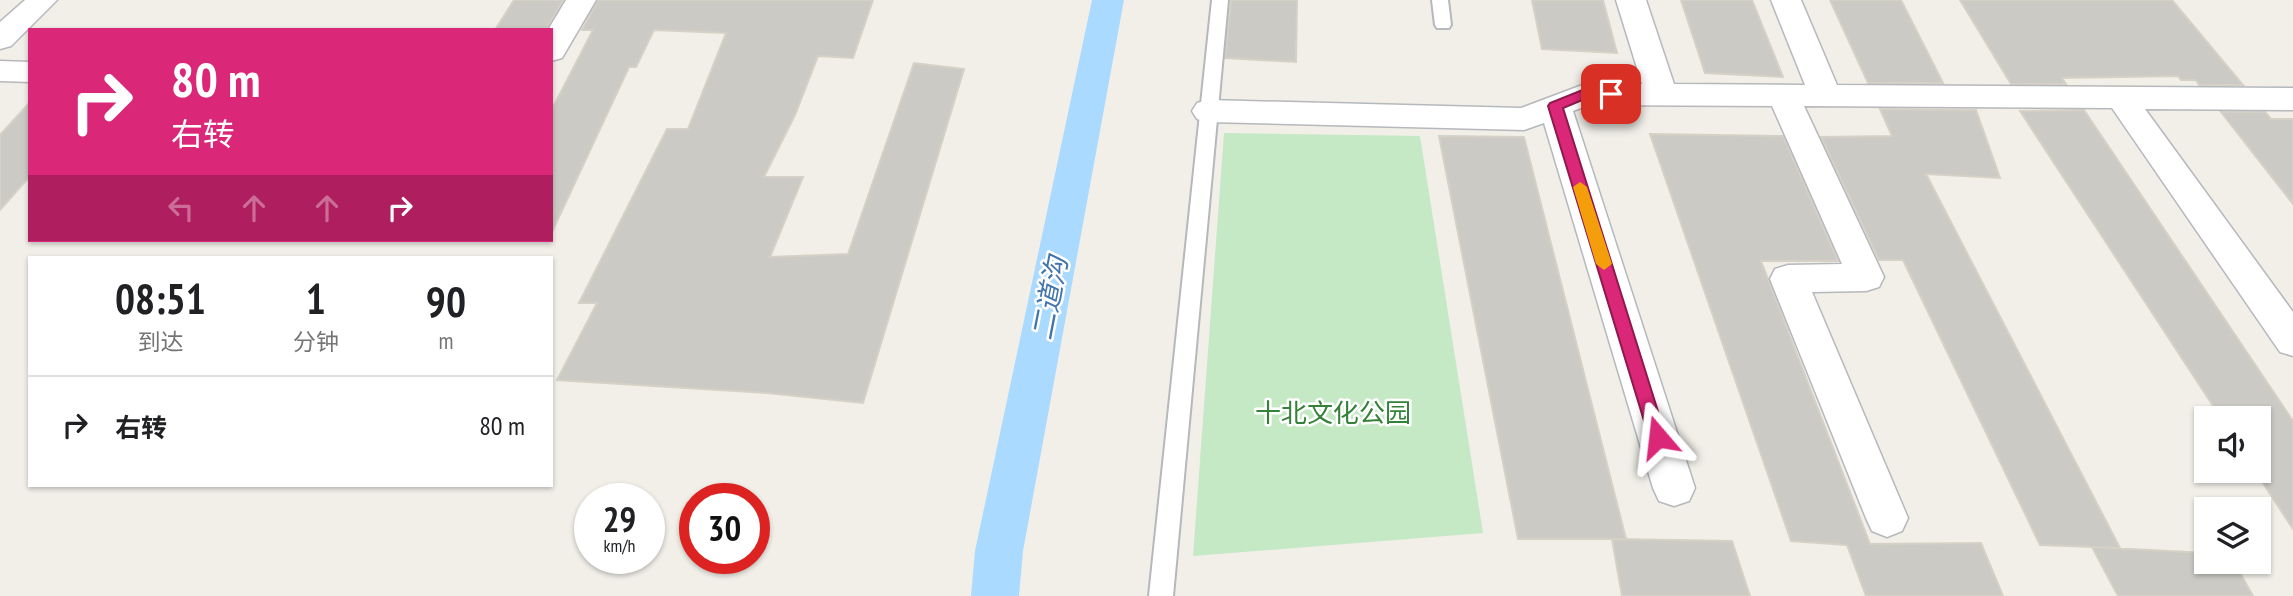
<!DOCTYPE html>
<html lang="zh">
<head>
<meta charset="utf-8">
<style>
	:root { --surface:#fff; --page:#f6f6f6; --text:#202124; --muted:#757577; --line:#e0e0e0 }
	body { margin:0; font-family:"PT Sans Narrow","Noto Sans SC",sans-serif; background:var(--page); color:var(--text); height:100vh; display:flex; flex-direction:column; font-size:26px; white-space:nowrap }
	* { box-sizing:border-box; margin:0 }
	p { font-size:23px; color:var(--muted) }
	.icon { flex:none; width:38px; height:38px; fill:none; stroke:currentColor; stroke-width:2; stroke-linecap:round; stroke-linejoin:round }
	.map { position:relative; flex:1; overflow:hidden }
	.side { position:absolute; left:28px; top:256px; width:525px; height:231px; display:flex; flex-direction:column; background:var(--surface); border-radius:0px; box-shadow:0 2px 5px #0004 }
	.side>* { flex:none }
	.hud { position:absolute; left:28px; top:28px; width:525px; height:214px; border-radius:0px; box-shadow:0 2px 5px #0004; background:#db2777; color:#fff; overflow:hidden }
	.fabs { position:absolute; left:2194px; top:406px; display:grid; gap:14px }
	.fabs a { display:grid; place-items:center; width:77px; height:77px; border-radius:0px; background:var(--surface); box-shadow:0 2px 5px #0004; font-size:35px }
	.speed { position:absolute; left:574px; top:483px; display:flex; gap:14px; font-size:35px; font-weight:700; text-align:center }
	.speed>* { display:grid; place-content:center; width:91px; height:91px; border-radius:50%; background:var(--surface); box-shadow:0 2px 5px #0004; line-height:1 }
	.speed small { font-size:18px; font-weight:400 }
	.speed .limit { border:10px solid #d22; background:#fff; color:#111 }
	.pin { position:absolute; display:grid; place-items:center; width:60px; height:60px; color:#fff; margin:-30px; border-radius:14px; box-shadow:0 4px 10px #0006 }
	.me { position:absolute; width:77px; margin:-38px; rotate:343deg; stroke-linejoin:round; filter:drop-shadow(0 0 5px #0008) }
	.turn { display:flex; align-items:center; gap:24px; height:147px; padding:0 28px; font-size:32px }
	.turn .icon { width:91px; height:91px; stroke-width:2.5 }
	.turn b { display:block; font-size:49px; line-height:60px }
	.lanes { display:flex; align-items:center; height:66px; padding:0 28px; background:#0003; justify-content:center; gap:35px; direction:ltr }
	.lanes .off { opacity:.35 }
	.eta { display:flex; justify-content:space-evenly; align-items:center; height:119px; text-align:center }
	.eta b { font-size:42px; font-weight:600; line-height:49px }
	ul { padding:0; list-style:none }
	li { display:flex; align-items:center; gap:21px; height:98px; padding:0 28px; border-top:2px solid var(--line) }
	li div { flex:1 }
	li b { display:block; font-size:26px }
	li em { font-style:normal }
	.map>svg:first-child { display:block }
</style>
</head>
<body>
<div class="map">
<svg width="2293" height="596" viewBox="0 0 2293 596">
	<rect width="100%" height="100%" fill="#f1efe8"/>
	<path fill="#c5e8c5" d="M 1224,133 L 1420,136 L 1483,533 L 1193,556 Z"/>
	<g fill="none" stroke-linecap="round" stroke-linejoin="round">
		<path fill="#aadaff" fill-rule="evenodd" d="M 1092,0 L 1124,0 L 1023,551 L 1019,596 L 971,596 L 975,551 Z"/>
	</g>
	<path fill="#cccac5" stroke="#d6d1c6" stroke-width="2" d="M 514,0 L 563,0 L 546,30 L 495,30 Z
		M 598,0 L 873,0 L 853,58 L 818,56 L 795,115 L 764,177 L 803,177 L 770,257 L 848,254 L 914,63 L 964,69 L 863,403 L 767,393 L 557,380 L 597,303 L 579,303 L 667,129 L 688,129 L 726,33 L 654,30 L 636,67 L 629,67 L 551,234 L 551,111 L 593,30 L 582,30 Z
		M 1231,0 L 1297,0 L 1296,62 L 1225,58 Z
		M 1532,0 L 1603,0 L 1617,53 L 1542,49 Z
		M 1681,0 L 1752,0 L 1783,77 L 1705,73 Z
		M 1830,0 L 1901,0 L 1943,83 L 1868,83 Z
		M 1960,0 L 2172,0 L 2243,85 L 2199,85 L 2196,80 L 2181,80 L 2178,76 L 2062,78 L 2066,84 L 2011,84 Z
		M 30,102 L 30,176 L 0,210 L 0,135 Z
		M 1880,109 L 1976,110 L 2000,178 L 1926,174 L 2120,548 L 2040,545 L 1903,260 L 1879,260 L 1821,137 L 1892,136 Z
		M 2084,110 L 2293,421 L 2293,529 L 2255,471 L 2259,471 L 2259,418 L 2221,418 L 2020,111 Z
		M 2221,112 L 2265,112 L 2271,119 L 2293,119 L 2293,204 Z
		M 1650,134 L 1783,136 L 1838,261 L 1761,261 L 1870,544 L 1981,543 L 2003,596 L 1866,596 L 1847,545 L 1791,541 Z
		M 1439,136 L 1524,137 L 1626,539 L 1518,539 Z
		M 1612,539 L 1732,541 L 1750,596 L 1622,596 Z
		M 2092,547 L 2207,553 L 2207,562 L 2234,562 L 2253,596 L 2118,596 Z"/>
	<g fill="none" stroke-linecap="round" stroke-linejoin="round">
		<defs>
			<path id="lane" d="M 1212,0 L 1228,0 L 1173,596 L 1149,596 Z
				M 1432,0 L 1448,0 L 1451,25 L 1449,28 L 1437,28 L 1435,25 Z"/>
			<path id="street" d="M 25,0 L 57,0 L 11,46 L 0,49 L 0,22 Z
				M 566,0 L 596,0 L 562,58 L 551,61 L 551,30 L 548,30 Z
				M 1616,0 L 1646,0 L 1674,84 L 1805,85 L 1771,0 L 1801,0 L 1837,85 L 2293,88 L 2293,110 L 2145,109 L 2293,312 L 2293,356 L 2280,352 L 2112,108 L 1804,106 L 1884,277 L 1879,287 L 1866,291 L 1812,292 L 1908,518 L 1902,531 L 1887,537 L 1872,531 L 1866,518 L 1770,279 L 1775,269 L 1788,265 L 1842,264 L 1772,106 L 1589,105 L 1573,111 L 1695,488 L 1689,501 L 1674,506 L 1659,501 L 1653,488 L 1544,123 L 1524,130 L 1208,122 L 1197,119 L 1192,111 L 1197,103 L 1208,100 L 1521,108 L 1585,84 L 1642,84 Z
				M 0,61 L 30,62 L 30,82 L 0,81 Z"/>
		</defs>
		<use href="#lane" stroke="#b5b8bc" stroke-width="4"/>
		<use href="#street" stroke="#b5b8bc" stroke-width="3"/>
		<use href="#lane" fill="#fff" fill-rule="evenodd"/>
		<use href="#street" fill="#fff" fill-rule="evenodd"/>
	</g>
	<path fill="#db2777" stroke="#8e194d" stroke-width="2" d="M 1585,89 L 1611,89 L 1617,94 L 1611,98 L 1587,98 L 1563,108 L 1666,437 L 1664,442 L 1658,444 L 1652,442 L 1649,437 L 1548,106 L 1550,103 Z"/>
	<path fill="#f59e0b" d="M 1580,182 L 1587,187 L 1612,264 L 1604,270 L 1596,264 L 1573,187 Z"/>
	<g text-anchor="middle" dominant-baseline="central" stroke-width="5" stroke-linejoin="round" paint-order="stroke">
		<g font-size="26" fill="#348238" stroke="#fff">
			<text x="1333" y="412">十北文化公园</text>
		</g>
		<g font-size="28" font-style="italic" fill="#4174aa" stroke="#fff">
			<text transform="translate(1049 298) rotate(-79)">二道沟</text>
		</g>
	</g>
</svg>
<div class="fabs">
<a><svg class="icon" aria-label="sound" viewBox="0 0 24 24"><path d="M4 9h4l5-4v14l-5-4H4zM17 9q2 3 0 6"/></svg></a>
<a><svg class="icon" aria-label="layers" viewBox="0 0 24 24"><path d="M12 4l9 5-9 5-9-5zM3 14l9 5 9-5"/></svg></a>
</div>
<div class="speed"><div>29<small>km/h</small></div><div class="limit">30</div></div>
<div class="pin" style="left:1611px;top:94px;background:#d93025"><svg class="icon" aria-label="arrive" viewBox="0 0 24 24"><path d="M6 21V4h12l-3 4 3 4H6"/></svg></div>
<svg class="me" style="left:1658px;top:437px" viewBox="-20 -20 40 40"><path d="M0-17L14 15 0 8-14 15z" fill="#db2777" stroke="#fff" stroke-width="4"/></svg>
<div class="hud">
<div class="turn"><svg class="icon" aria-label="right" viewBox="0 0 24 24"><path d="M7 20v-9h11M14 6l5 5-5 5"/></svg><div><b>80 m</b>右转</div></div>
<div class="lanes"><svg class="icon off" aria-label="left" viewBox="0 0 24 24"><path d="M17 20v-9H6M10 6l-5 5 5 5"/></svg><svg class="icon off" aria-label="ahead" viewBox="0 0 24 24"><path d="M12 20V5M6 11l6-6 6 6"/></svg><svg class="icon off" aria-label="ahead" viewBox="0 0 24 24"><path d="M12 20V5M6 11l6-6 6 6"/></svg><svg class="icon" aria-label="right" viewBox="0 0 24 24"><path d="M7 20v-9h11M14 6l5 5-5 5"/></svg></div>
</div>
<section class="side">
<div class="eta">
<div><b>08:51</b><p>到达</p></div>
<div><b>1</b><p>分钟</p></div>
<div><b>90</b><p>m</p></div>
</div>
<ul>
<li><svg class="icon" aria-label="right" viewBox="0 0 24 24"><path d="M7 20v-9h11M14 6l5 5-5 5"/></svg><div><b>右转</b></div><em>80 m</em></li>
</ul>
</section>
</div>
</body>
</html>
